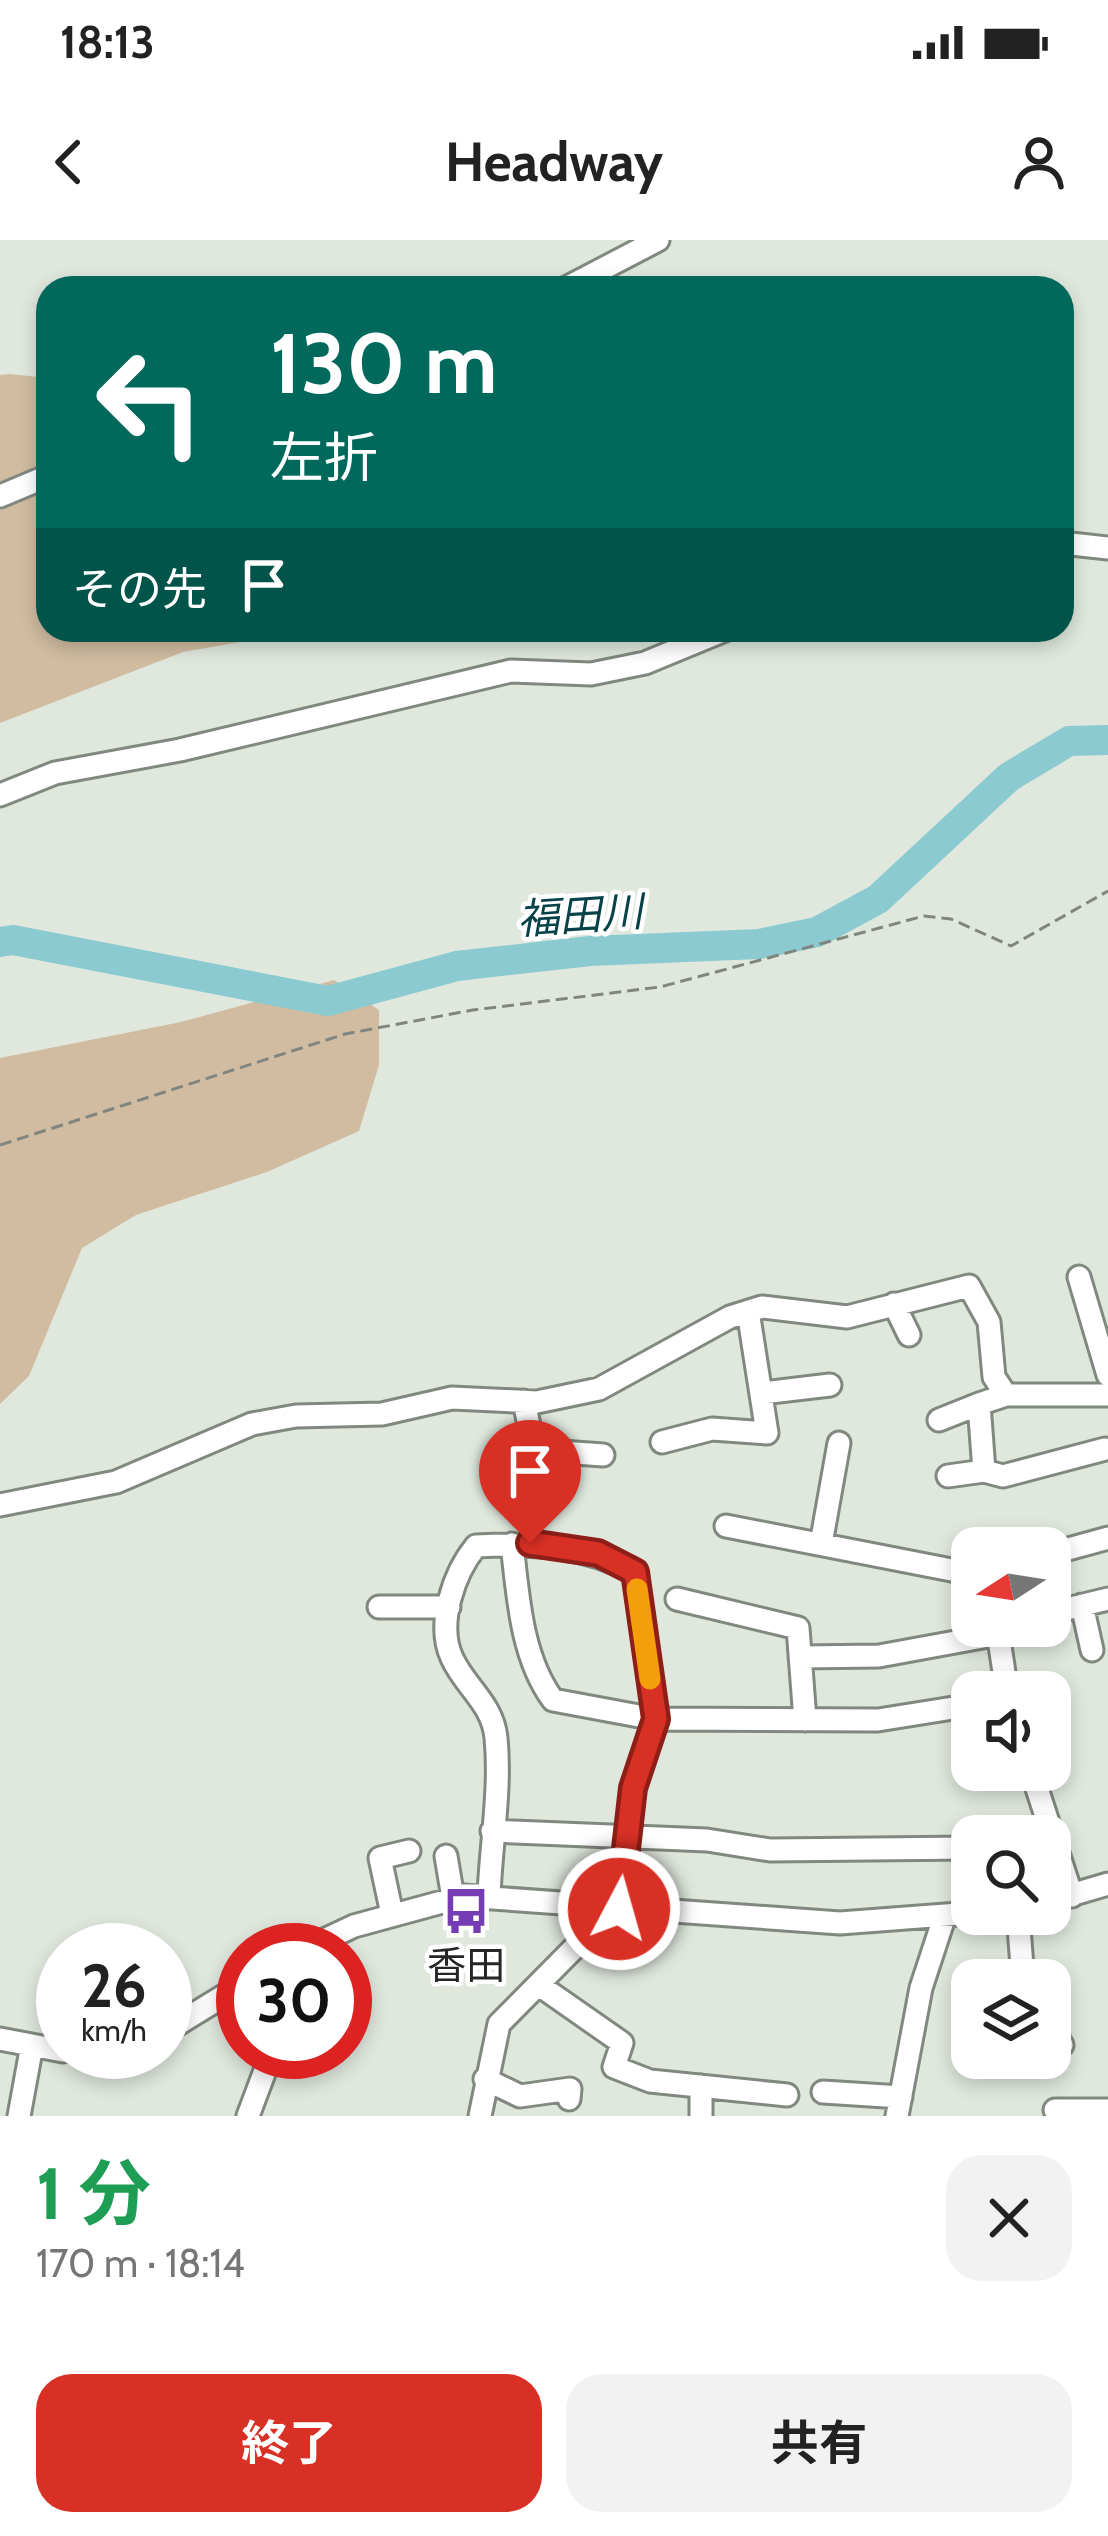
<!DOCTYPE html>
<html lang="ja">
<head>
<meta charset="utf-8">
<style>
	:root { --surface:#fff; --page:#f2f2f2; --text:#222; --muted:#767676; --accent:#d93025 }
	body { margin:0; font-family:Cabin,"Noto Sans JP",sans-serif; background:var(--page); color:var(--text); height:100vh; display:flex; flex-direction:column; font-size:45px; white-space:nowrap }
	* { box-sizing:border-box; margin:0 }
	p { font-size:39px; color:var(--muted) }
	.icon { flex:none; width:66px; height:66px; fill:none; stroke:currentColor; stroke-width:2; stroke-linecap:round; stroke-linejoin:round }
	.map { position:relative; height:1876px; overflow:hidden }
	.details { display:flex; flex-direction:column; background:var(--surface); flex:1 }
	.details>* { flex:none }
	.hud { position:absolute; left:36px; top:36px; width:1038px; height:366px; border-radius:36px; box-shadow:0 6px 18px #0003; background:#00695c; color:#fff; overflow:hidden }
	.needle { width:78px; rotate:258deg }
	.controls { position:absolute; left:951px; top:1287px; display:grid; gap:24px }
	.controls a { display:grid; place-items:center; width:120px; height:120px; border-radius:24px; background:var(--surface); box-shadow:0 6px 18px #0003; font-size:60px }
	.speed { position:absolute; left:36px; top:1683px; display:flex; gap:24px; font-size:60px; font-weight:700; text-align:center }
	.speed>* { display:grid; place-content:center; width:156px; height:156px; border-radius:50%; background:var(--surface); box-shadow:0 6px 18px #0003; line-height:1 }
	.speed small { font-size:30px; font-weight:400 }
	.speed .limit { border:18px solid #d22; background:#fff; color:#111 }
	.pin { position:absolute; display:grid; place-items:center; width:102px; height:102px; color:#fff; margin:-123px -51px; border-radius:50% 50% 50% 0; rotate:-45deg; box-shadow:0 0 12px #0007 }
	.pin .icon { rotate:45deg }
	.me { position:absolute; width:132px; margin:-66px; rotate:6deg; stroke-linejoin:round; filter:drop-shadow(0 0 9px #0008) }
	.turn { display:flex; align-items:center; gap:42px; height:252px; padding:0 36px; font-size:54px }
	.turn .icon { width:156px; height:156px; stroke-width:2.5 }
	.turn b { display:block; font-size:84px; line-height:102px }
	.then { display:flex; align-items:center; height:114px; padding:0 36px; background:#0003; gap:24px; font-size:45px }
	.round { display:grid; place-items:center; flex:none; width:126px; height:126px; border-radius:36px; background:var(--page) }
	.headline { display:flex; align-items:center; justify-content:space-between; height:204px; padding:0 36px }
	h1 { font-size:72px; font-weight:700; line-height:90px; color:#1e9e55 }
	.button { display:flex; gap:24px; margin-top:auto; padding:24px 36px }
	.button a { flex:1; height:138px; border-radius:36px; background:var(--accent); color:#fff; font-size:48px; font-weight:700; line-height:138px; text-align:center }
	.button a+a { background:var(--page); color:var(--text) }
	.status { display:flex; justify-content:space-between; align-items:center; height:84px; padding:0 60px; background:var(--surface); direction:ltr }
	.status svg { height:33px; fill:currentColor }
	header { display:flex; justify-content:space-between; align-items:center; height:156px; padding:0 36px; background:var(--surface); font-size:54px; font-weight:700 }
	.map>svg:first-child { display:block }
</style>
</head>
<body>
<div class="status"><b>18:13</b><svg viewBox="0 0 49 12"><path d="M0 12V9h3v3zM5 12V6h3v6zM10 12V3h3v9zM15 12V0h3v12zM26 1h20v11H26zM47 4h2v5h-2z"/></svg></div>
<header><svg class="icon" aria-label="back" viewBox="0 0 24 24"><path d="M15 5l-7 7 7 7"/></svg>Headway<svg class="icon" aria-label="person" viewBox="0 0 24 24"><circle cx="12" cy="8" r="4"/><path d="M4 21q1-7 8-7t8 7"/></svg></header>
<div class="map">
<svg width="1108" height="1876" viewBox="0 0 1108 1876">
	<rect width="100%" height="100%" fill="#e0e8de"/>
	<path fill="#d1bca1" d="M 10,134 L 48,138 L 48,390 L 308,390 L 183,412 L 0,483 L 0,135 Z
		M 334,740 L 379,770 L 379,825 L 359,891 L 267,932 L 136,975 L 82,1008 L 29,1136 L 0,1164 L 0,818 L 181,782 Z"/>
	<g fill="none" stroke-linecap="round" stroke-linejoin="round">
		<path stroke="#8bcad1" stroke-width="30" d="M 0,702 L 13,700 L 328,761 L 457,726 L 590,711 L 759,704 L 817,692 L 878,659 L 1009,537 L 1069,501 L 1108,500"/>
		<defs>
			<path id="minor" d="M 566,48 L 658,0
				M 0,256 L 48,236
				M 1062,303 L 1108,308
				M 0,555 L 55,533 L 180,510 L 511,431 L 591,434 L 645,423 L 725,390
				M 1079,1037 L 1108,1135
				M 894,1064 L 909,1095
				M 762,1153 L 830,1145
				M 524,1161 L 534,1210 L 603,1215
				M 939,1180 L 979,1164
				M 662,1202 L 712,1189 L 767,1193 L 748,1071
				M 984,1231 L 1003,1236 L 1105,1209
				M 948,1236 L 984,1231 L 979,1164 L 1006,1155
				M 0,1265 L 116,1242 L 252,1184 L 296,1176 L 382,1174 L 452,1158 L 537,1162 L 599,1149 L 730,1077 L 762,1067 L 847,1077 L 969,1046 L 989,1082 L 994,1137 L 1006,1155 L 1108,1155
				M 726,1286 L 972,1334
				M 821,1304 L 839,1203
				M 1050,1314 L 1108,1298
				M 677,1359 L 798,1388 L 805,1480
				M 1082,1365 L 1092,1410
				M 379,1367 L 449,1367
				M 1050,1373 L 1108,1359
				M 997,1386 L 1007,1452
				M 800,1417 L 879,1416 L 999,1394
				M 1031,1530 L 1072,1656
				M 492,1591 L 707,1600 L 770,1610 L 972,1608
				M 446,1616 L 453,1658
				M 489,1655 C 491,1604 501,1549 496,1498 C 493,1464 465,1447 452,1418 C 436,1384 454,1333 476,1306 C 534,1303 583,1305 635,1332 L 655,1479 L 553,1460 C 521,1417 518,1355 512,1304
				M 1050,1661 L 1108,1644
				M 392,1674 L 380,1618 L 409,1611
				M 1018,1674 L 1023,1740
				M 303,1710 L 354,1686 L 464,1656 L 840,1683 L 972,1673
				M 539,1745 L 622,1803 L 614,1827 L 650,1841 L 787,1855
				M 1050,1785 L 1062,1805
				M 165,1792 L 243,1744
				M 0,1799 L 63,1811
				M 75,1812 L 122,1812
				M 485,1839 L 520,1856 L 570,1849 L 569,1859
				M 823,1852 L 901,1857
				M 1055,1870 L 1108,1870
				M 19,1876 L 32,1805
				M 248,1876 L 272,1812
				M 480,1876 L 499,1784 L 594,1688 L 619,1669 L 633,1548 L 655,1479 L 878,1480 L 972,1465
				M 701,1876 L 701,1846
				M 897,1876 L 921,1748 L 945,1675"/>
		</defs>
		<use href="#minor" stroke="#81887f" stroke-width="27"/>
		<path stroke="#80867f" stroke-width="3" stroke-dasharray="12 6" stroke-linecap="butt" d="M 0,905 L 345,794 L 473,770 L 660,747 L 924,676 L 951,679 L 1011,706 L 1108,651"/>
		<use href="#minor" stroke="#fff" stroke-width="21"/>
	</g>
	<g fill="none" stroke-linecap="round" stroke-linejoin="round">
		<defs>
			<path id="route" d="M 530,1303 L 598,1313 L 635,1332 L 656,1479 L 633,1548 L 619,1669"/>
		</defs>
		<use href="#route" stroke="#8d1f18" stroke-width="30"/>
		<use href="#route" stroke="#d93025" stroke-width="21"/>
		<path stroke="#f59e0b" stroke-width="21" d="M 637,1349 L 650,1439"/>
	</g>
	<defs>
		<symbol id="bus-bare" viewBox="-9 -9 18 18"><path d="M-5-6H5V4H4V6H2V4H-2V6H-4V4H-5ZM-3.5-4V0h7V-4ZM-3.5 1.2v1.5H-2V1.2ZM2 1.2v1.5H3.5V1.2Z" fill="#753cb3" stroke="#fff" stroke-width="2.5" paint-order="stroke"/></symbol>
	</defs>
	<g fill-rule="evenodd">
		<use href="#bus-bare" x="433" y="1638" width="66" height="66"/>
	</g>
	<g text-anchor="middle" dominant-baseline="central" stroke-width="9" stroke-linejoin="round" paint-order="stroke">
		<g font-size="39" fill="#242723" stroke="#fff">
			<text x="466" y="1725">香田</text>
		</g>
		<g font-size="42" font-style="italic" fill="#064247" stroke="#fff">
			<text transform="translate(580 675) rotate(-4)">福田川</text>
		</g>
	</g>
</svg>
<div class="controls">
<a><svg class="needle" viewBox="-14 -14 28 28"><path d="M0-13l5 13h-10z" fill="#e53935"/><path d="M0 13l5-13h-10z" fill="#767676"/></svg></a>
<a><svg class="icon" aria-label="sound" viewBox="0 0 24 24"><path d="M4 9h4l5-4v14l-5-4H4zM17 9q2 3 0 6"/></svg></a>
<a><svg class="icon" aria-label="search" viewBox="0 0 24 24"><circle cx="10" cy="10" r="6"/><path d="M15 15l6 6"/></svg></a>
<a><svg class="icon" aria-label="layers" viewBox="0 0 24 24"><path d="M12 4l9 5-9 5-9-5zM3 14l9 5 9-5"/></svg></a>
</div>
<div class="speed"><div>26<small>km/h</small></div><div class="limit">30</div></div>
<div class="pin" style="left:530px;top:1303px;background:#d93025"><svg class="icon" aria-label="arrive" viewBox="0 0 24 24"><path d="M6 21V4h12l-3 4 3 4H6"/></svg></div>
<svg class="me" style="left:619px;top:1669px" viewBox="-20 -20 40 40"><circle r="17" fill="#d93025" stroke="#fff" stroke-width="3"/><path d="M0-11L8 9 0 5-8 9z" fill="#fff"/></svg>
<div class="hud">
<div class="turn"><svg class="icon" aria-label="left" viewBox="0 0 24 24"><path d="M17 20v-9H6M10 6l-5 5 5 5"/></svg><div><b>130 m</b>左折</div></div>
<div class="then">その先<svg class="icon" aria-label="arrive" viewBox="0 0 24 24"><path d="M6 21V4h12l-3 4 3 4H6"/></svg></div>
</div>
</div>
<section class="details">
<div class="headline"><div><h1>1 分</h1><p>170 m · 18:14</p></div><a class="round"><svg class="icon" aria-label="close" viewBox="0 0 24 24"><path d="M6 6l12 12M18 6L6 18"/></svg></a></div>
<div class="button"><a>終了</a><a>共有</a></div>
</section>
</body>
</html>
